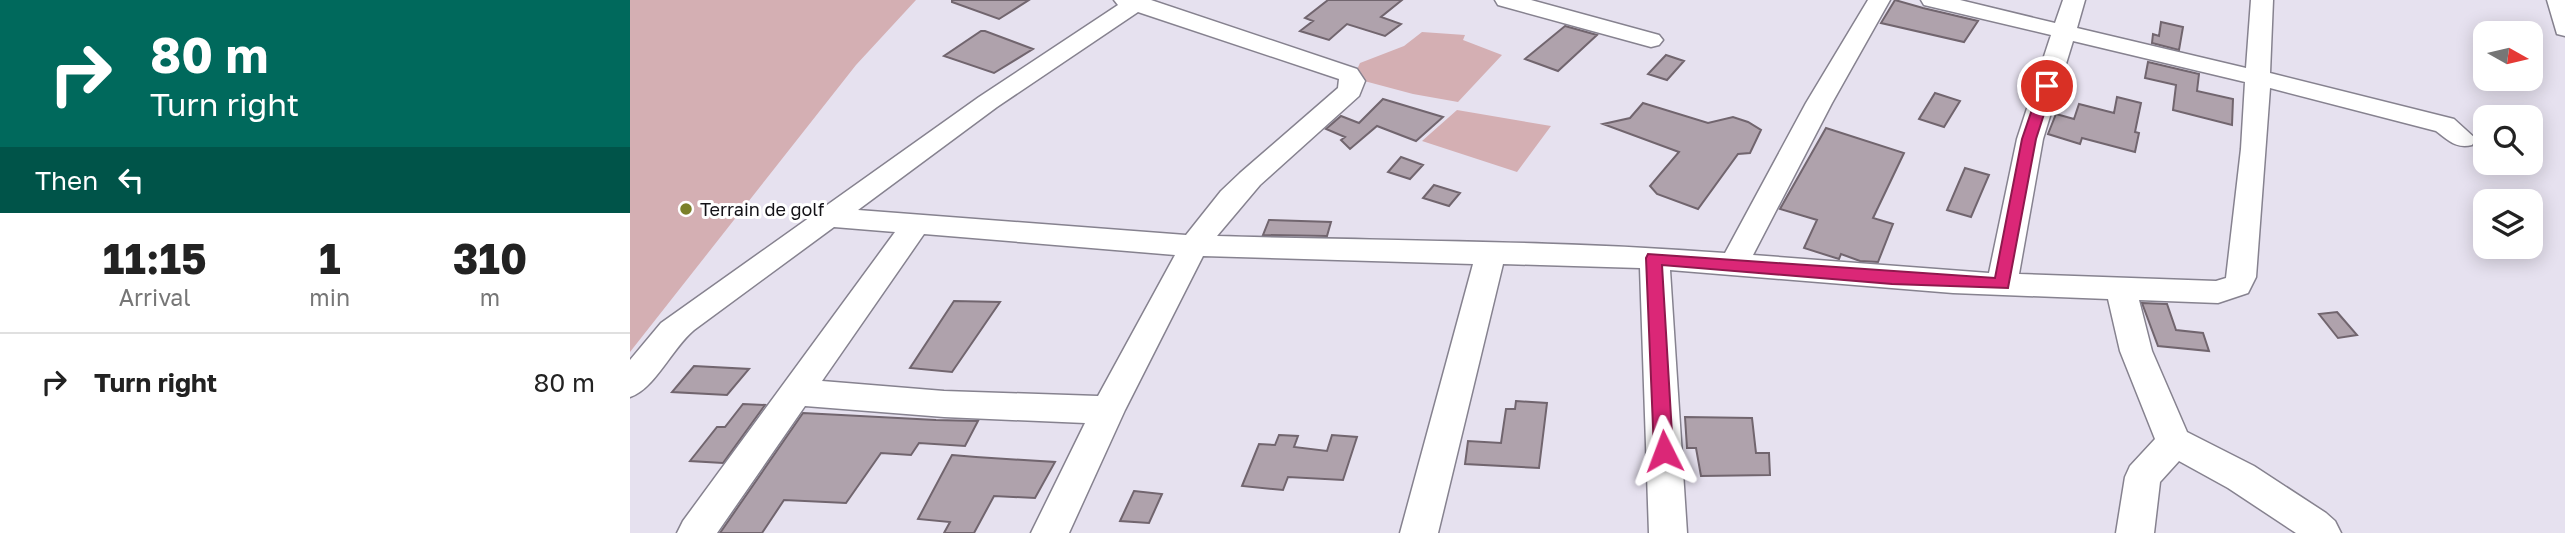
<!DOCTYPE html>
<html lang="en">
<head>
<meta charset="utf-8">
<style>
	:root { --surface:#fff; --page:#f6f6f6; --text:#222; --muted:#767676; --line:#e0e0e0 }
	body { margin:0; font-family:"Golos Text",sans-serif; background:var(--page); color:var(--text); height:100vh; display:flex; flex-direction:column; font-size:26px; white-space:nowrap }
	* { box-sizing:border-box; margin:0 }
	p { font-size:23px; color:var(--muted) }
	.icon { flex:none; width:38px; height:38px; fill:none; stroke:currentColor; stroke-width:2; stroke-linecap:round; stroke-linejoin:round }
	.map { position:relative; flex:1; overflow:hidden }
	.drawer { display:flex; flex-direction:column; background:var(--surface); width:630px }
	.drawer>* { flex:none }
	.hud { background:#00695c; color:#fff; overflow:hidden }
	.needle { width:46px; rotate:98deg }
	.tools { position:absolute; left:1843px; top:21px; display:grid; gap:14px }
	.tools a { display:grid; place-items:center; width:70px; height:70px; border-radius:14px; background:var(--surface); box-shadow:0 4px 18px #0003; font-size:35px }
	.pin { position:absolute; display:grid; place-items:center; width:60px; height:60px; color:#fff; margin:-30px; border:4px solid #fff; border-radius:50%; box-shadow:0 2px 7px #0007 }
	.me { position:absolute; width:77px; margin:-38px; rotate:357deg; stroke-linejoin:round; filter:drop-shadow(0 0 5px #0008) }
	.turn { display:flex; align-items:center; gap:24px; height:147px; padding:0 35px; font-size:32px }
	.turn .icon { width:91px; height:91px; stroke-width:2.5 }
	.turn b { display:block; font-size:49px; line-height:60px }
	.then { display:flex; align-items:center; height:66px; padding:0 35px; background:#0003; gap:14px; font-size:26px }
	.eta { display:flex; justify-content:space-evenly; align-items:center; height:119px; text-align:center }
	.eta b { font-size:42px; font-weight:700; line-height:49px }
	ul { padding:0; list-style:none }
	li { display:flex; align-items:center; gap:21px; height:98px; padding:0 35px; border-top:2px solid var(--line) }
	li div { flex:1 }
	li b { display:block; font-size:26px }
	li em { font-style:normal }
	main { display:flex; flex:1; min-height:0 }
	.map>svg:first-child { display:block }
</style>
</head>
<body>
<main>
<section class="drawer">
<div class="hud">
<div class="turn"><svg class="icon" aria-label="right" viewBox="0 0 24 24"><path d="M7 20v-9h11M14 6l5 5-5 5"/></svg><div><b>80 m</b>Turn right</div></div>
<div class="then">Then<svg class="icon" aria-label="left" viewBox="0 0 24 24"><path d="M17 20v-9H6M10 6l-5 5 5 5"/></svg></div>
</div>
<div class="eta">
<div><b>11:15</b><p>Arrival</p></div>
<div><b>1</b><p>min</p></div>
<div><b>310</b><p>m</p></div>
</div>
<ul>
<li><svg class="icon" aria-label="right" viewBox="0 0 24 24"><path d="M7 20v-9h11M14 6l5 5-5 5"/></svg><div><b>Turn right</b></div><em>80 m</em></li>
</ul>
</section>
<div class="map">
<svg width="1935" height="533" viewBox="0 0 1935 533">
	<rect width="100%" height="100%" fill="#e6e1ef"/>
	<path fill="#d4afb3" d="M 0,0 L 286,0 L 226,65 L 0,352 Z
		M 792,32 L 835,35 L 833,40 L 872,55 L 828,102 L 783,94 L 723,78 L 730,63 L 774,46 Z
		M 827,110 L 921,126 L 887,172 L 792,141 Z"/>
	<path fill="#afa2ac" stroke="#71656e" stroke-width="2" d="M 322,0 L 399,0 L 369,19 L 322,2 Z
		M 698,0 L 772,0 L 751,17 L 771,24 L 755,36 L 717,24 L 699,40 L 670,31 L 683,21 L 675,18 Z
		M 1265,0 L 1293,8 L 1348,21 L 1334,42 L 1251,23 Z
		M 1531,22 L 1553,27 L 1549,50 L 1522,43 L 1523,34 L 1529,36 Z
		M 935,26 L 967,35 L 928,71 L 895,59 Z
		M 351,31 L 355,31 L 403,49 L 364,73 L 314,56 Z
		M 1036,55 L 1054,61 L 1037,80 L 1018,74 Z
		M 1518,62 L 1569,74 L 1567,91 L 1603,99 L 1602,125 L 1543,110 L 1546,85 L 1515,78 Z
		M 1305,93 L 1330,101 L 1314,127 L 1289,119 Z
		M 1487,97 L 1511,103 L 1505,132 L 1509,133 L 1505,152 L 1452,138 L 1450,144 L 1418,134 L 1426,114 L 1444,119 L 1449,104 L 1484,113 Z
		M 753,99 L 813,117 L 786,141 L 747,126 L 720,149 L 711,140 L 715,137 L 696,129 L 711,116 L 729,123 Z
		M 1013,103 L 1078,123 L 1103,117 L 1118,122 L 1131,130 L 1120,153 L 1108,154 L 1068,209 L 1027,194 L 1020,186 L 1049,152 L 973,124 L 1000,118 Z
		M 1196,128 L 1274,153 L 1243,218 L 1263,224 L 1248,262 L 1230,261 L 1211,254 L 1209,259 L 1174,248 L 1187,220 L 1150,209 Z
		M 771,157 L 793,165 L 780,179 L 758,172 Z
		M 1335,168 L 1359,175 L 1341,217 L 1317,210 Z
		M 804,185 L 830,193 L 819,206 L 793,198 Z
		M 639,220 L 701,222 L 697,236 L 633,235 Z
		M 324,301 L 370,302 L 322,372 L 280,368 Z
		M 1512,303 L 1537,304 L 1546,330 L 1573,333 L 1579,351 L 1528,346 Z
		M 1707,312 L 1727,335 L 1708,338 L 1689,314 Z
		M 64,366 L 119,369 L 97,395 L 42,392 Z
		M 886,401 L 917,403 L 909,468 L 835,464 L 838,441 L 871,443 L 876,409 L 885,409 Z
		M 113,404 L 135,405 L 93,463 L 60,461 L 87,427 L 95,427 Z
		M 173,413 L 306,420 L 348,421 L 335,446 L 289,443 L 281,455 L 251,453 L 216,503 L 154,500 L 132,533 L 90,533 Z
		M 1055,417 L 1122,418 L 1126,453 L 1139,453 L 1140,475 L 1071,476 L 1066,448 L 1057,448 Z
		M 649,435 L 668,436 L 664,447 L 697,451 L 702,435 L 727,437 L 713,480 L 658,477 L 653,490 L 612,486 L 629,444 L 645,445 Z
		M 322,455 L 346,457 L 425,462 L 405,498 L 364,496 L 344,533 L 314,533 L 320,522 L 288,519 Z
		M 504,491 L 532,494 L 519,523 L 490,521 Z"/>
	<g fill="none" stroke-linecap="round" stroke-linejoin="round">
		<defs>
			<path id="minor" d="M 484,0 L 521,0 L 727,69 L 735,81 L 729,96 L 630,185 L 587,236 C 757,241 926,240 1095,253 L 1176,103 L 1238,0 L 1260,0 L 1202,103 L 1123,255 L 1359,273 L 1387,139 L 1421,35 L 1294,5 L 1291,0 L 1330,0 L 1425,23 L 1433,0 L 1455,0 L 1447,28 L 1616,68 L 1621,0 L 1643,0 L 1640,73 L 1824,119 L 1846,139 L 1842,145 C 1826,149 1818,140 1806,131 L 1640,88 L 1626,277 L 1618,293 L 1588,303 L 1509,300 L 1522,351 L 1557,432 L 1624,466 L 1696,513 L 1705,521 L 1711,533 L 1666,533 L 1598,488 L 1549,461 L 1530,482 L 1524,533 L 1486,533 L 1495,477 L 1500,466 L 1525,439 L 1490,351 L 1478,299 L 1323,293 L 1040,270 L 1057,533 L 1019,533 L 1010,268 L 873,264 L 808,533 L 770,533 L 843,264 L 573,256 L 495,410 L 439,533 L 401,533 L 455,423 L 314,417 L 175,406 L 87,533 L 47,533 L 53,521 L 265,232 L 204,227 L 64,330 C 42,348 25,389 0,397 L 0,360 L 31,323 L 349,97 L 488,5 ZM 508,12 L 709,79 L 708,88 L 610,173 L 591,191 L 556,235 L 228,210 L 367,107 ZM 1443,41 L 1615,82 L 1611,149 L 1596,278 L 1586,281 L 1389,274 L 1413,139 ZM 294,234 L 545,255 L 468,396 L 314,391 L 192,381 Z
				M 865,0 L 901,0 L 1029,35 L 1033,40 L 1029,45 L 1021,47 L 868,5 Z
				M 1917,0 L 1935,0 L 1935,36 L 1927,34 Z"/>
		</defs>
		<use href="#minor" stroke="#86828f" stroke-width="3"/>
		<use href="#minor" fill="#fff" fill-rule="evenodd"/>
	</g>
	<path fill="#db2777" stroke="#8e194d" stroke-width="2" d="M 1417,82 L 1423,86 L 1406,139 L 1378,288 L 1262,284 L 1032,265 L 1043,451 L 1040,456 L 1034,458 L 1027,456 L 1024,451 L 1016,258 L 1018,254 L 1365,278 L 1392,139 L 1410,86 Z"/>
	<circle fill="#7a802a" stroke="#fff" stroke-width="2.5" cx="56" cy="209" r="7"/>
	<g text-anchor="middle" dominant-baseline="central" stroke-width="6" stroke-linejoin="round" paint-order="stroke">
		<g font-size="18" fill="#121116" stroke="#fff" text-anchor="start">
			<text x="70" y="209">Terrain de golf</text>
		</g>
	</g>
</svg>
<div class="tools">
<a><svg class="needle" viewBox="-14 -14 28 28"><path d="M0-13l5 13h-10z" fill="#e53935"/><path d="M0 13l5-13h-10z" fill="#767676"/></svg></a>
<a><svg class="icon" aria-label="search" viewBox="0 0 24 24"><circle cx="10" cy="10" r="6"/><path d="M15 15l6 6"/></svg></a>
<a><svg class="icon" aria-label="layers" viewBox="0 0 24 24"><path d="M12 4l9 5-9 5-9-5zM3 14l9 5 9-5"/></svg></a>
</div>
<div class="pin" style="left:1417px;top:86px;background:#d93025"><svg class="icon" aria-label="arrive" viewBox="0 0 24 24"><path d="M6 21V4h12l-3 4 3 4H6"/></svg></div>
<svg class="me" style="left:1034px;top:451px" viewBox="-20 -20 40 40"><path d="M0-17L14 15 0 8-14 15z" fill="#db2777" stroke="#fff" stroke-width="4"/></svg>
</div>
</main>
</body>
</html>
